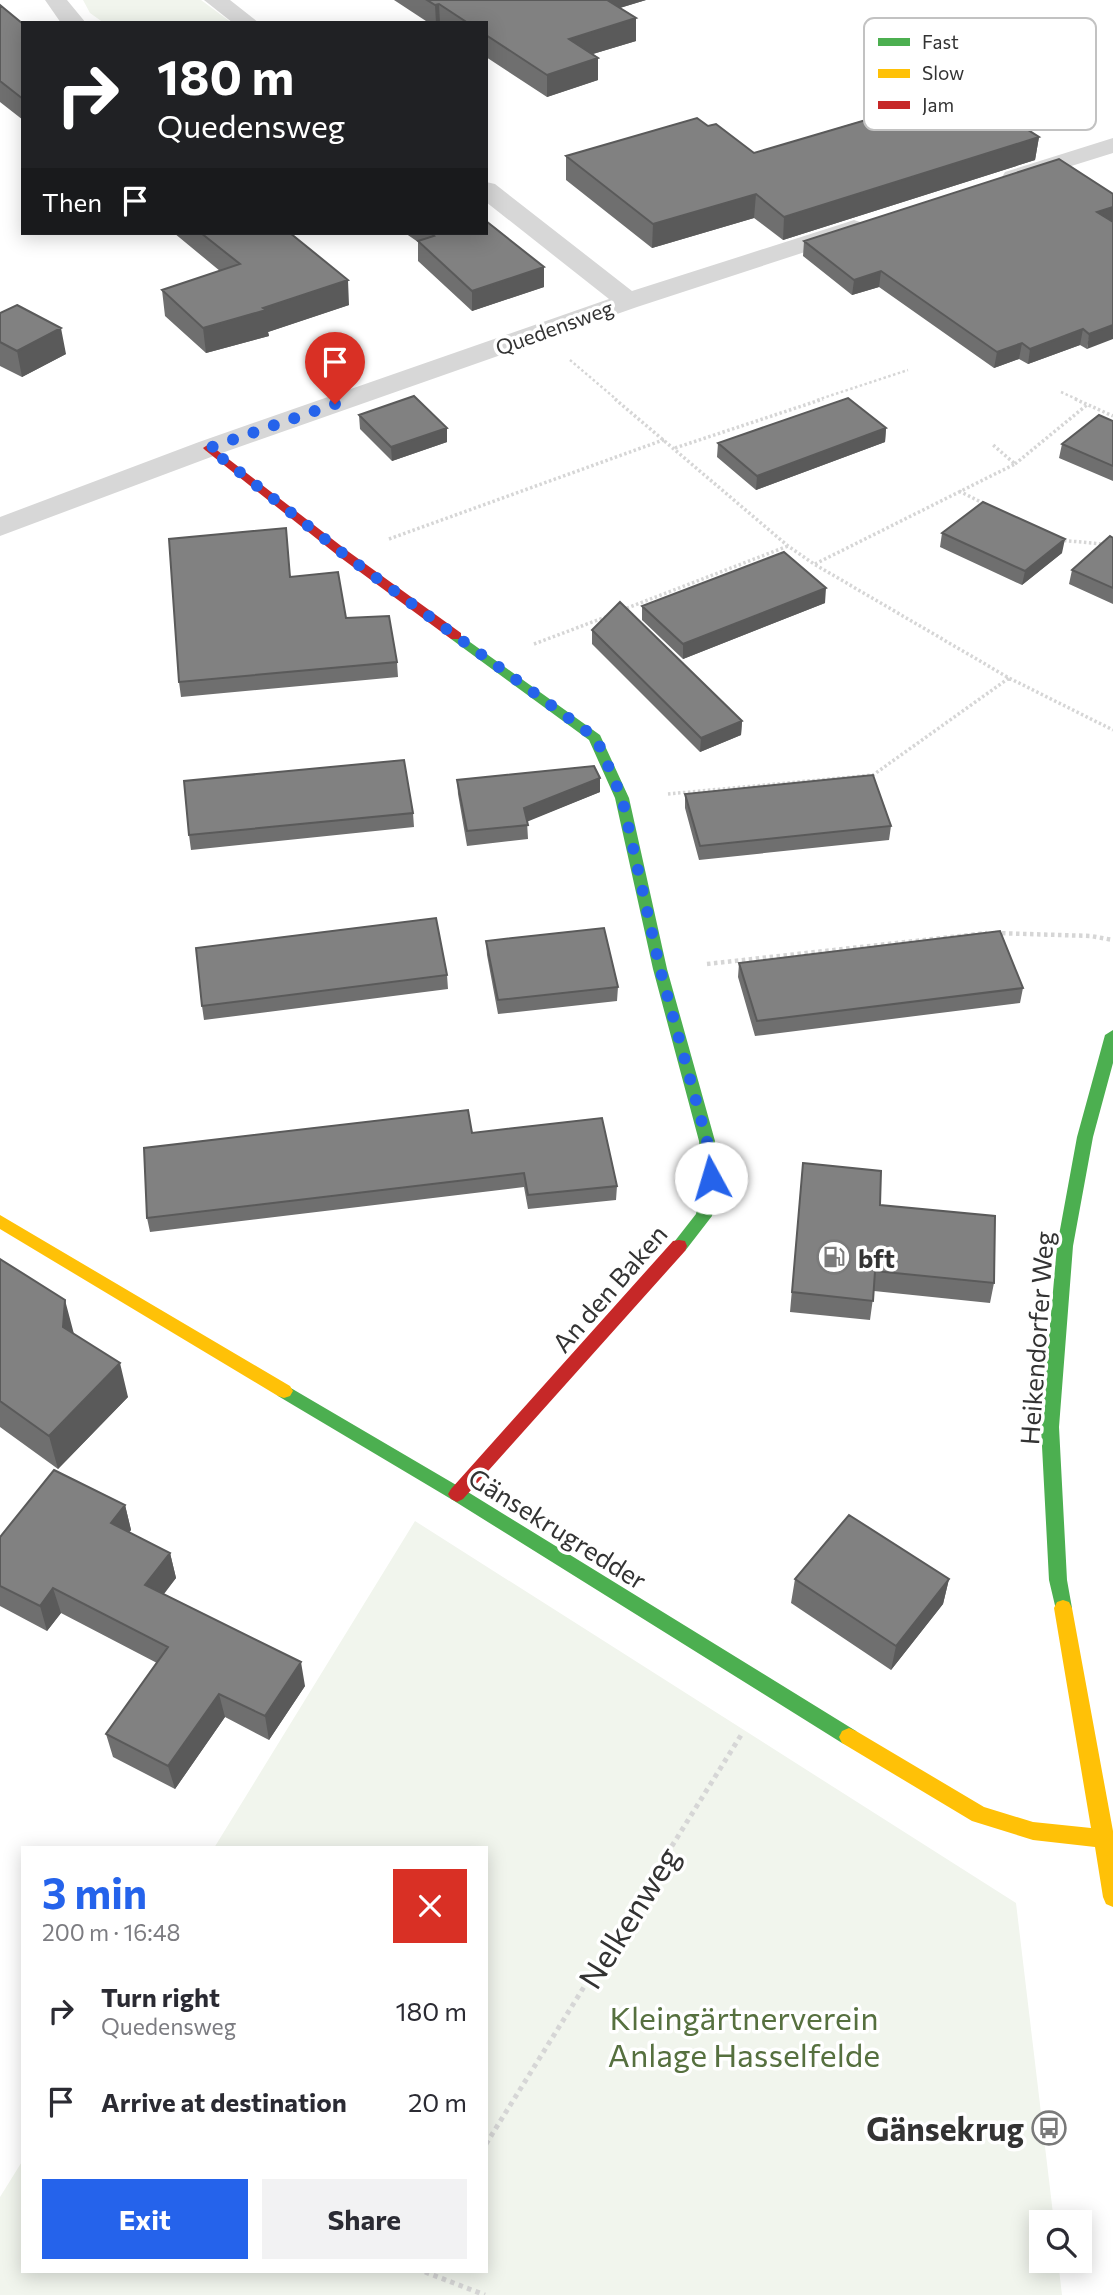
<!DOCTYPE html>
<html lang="en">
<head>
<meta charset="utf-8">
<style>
	:root { --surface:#fff; --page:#f2f2f3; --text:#2b2b33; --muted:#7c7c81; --accent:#2563eb }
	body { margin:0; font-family:Commissioner,sans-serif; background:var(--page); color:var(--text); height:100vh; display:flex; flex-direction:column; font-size:26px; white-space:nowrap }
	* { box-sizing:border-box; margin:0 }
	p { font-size:23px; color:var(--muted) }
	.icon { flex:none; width:38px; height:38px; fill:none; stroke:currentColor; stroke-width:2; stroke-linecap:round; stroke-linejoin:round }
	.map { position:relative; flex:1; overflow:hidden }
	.drawer { position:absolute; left:21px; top:1846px; width:467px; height:427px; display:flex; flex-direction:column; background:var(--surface); border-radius:0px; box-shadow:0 4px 18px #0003 }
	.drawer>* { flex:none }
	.top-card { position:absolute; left:21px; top:21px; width:467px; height:214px; border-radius:0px; box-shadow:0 4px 18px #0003; background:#202124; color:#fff; overflow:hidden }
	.controls { position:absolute; left:1029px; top:2210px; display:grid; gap:14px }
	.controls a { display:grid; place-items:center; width:63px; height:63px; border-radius:0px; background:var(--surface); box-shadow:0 4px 18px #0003; font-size:35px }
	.pin { position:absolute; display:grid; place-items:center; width:60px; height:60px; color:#fff; margin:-72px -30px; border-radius:50% 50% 50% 0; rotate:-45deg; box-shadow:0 0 7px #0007 }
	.pin .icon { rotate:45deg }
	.me { position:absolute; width:77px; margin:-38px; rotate:354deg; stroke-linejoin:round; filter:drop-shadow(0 0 5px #0008) }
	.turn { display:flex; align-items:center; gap:24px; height:147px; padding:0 21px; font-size:32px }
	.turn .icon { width:91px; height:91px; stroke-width:2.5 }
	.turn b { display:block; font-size:49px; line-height:60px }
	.then { display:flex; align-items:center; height:66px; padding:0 21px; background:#0003; gap:14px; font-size:26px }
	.round { display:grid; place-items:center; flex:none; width:74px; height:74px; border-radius:0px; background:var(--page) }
	.summary { display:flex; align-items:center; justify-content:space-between; height:119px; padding:0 21px }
	h1 { font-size:42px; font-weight:700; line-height:52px; color:var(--accent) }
	.primary-button { display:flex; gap:14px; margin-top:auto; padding:14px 21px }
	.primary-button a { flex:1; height:80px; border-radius:0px; background:var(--accent); color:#fff; font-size:28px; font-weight:700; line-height:80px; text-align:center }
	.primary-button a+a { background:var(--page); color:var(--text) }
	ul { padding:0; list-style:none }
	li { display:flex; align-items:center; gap:21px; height:91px; padding:0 21px }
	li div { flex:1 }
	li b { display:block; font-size:26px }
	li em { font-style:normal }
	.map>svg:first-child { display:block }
</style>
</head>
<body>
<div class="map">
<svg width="1113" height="2295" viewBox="0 0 1113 2295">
	<rect width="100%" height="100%" fill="#fff"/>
	<path fill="#f1f5ed" d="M 83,0 L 201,0 L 232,23 L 104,23 L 90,13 Z
		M 415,1521 L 1016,1903 L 1054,2222 L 1041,2222 L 1041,2261 L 1058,2261 L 1062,2295 L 0,2295 L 0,2197 L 23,2160 L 23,2272 L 486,2272 L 486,1848 L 214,1848 Z"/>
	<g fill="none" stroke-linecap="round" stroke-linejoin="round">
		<path stroke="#d6d6d6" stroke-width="2.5" stroke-dasharray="2.5 2.5" stroke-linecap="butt" d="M 570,360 L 617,400
			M 1061,392 L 1079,400
			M 817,400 L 908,370"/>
		<path stroke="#d6d6d6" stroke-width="3.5" stroke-dasharray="2.5 2.5" stroke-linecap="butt" d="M 615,399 L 788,546 L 814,564 L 1009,678 L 1113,730
			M 1075,399 L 1113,416
			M 675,448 L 823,399
			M 1015,464 L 1088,404
			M 959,491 L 985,504
			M 389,539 L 666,439
			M 1059,540 L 1113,545
			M 815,564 L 1015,464 L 992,444
			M 622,610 L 788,546
			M 534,644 L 611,615
			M 668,794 L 873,775 L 1009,678"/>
		<path stroke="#d6d6d6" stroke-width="4.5" stroke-dasharray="3.5 3.5" stroke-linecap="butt" d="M 995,933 L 1091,936 L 1113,940
			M 707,964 L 987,933"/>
		<path stroke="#d6d6d6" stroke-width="5" stroke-dasharray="4.5 4.5" stroke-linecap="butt" d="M 486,2144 L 743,1732
			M 425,2272 L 485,2295"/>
		<path fill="#d7d7d7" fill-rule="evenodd" d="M 45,0 L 67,0 L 86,23 L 61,23 Z
			M 204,0 L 230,0 L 259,23 L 233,23 Z
			M 1113,138 L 1113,153 L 1014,184 L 1005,182 L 1002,177 L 1005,172 Z
			M 486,182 L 495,184 L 632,291 L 845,223 L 854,220 L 863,223 L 867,228 L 863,233 L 637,307 L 219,454 L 0,536 L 0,517 L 199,442 L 609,299 L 486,202 Z"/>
		<path fill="#4caf50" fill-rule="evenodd" d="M 456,632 L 600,735 L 629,798 L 667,969 L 715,1141 L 719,1178 L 712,1216 L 685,1251 L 673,1251 L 671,1246 L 696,1214 L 703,1178 L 699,1141 L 653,969 L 615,798 L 589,740 L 451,639 L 451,633 Z
			M 1113,1030 L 1113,1063 L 1093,1137 L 1073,1246 L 1059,1427 L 1067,1580 L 1072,1608 L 1069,1614 L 1063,1616 L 1057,1614 L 1049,1580 L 1041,1427 L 1057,1246 L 1077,1137 L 1105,1035 Z
			M 284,1384 L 463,1489 L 856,1731 L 859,1737 L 856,1743 L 849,1746 L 842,1743 L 451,1499 L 278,1396 L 275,1391 L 278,1386 Z"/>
		<path fill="#ffc107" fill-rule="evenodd" d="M 0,1215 L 290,1386 L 293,1391 L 290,1396 L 284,1398 L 278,1396 L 0,1229 Z
			M 1063,1600 L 1069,1602 L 1072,1608 L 1113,1831 L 1113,1907 L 1106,1904 L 1103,1897 L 1095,1847 L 1033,1840 L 972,1821 L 842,1743 L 839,1737 L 842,1731 L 849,1728 L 856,1731 L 984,1807 L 1033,1822 L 1091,1828 L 1054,1608 L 1057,1602 Z"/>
		<path fill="#c62828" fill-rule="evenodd" d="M 209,444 L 349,552 L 461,633 L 461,639 L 451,639 L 341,558 L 205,450 L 203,448 Z
			M 679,1240 L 685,1241 L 687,1246 L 685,1251 L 463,1499 L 457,1502 L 451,1499 L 448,1494 L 451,1489 L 673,1241 Z"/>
	</g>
	<path fill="#6f6f6f" d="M 394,0 L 646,0 L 620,8 L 636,41 L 593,54 L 598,58 L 598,80 L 547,97 L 486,57 L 486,23 L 429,23 Z
		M 0,5 L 23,24 L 23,120 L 0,102 Z
		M 881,81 L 1037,111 L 1010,118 L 1039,137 L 1035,160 L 783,240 L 754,218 L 652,248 L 566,180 L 566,156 L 708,126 L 754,153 L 891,112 L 879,104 Z
		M 1112,221 L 1087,349 L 1080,345 L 1028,364 L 1019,359 L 994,368 L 879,287 L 852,295 L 803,256 L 804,241 Z
		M 492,225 L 544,267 L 544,287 L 472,311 L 418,261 L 418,242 L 405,233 L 486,233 Z
		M 174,233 L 290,233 L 349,305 L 268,332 L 269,336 L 206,353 L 165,316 L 162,290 L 220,271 Z
		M 0,313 L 66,354 L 22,377 L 0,366 Z
		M 359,415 L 447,442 L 392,461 L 360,429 Z
		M 1113,421 L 1113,481 L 1059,458 L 1062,444 Z
		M 886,428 L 885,442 L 756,490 L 717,457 L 718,443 Z
		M 942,533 L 1062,553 L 1022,585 L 940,547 Z
		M 1113,538 L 1113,604 L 1069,584 L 1072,570 Z
		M 290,577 L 397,662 L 398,677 L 181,697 L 179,682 Z
		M 825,603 L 683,659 L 642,620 L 642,606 Z
		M 592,630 L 742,721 L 741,735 L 700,752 L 592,644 Z
		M 457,780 L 600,792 L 527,821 L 528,839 L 467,846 L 458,794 Z
		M 685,794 L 891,826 L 889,840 L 699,860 L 685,808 Z
		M 413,813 L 414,827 L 191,850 L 189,835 Z
		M 486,941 L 618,987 L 617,1001 L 498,1014 L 487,955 Z
		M 739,963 L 1023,988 L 1020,1003 L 755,1036 L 738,977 Z
		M 447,975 L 448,989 L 204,1020 L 202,1006 Z
		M 472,1133 L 617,1186 L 616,1200 L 528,1209 L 524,1187 L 150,1232 L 147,1218 Z
		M 803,1163 L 880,1205 L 994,1283 L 990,1303 L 874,1291 L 870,1320 L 790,1312 Z
		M 0,1259 L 73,1334 L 128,1397 L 58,1469 L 0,1427 Z
		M 125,1505 L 131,1530 L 129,1532 L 170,1553 L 176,1578 L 163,1594 L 305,1686 L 269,1740 L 225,1717 L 175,1789 L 113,1757 L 106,1734 L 157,1663 L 61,1613 L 47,1631 L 0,1606 L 0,1537 Z
		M 795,1579 L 949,1579 L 943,1604 L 891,1670 L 791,1603 Z"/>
	<path fill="#5a5a5a" d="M 596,0 L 646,0 L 596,15 Z
		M 439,4 L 440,23 L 436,23 L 435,5 Z
		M 636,18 L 636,41 L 569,61 L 569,39 Z
		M 598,58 L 598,80 L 547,97 L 547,75 Z
		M 1040,88 L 1037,111 L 983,126 L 986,103 Z
		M 1039,137 L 1035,160 L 783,240 L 784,217 Z
		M 756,194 L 754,218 L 652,248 L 653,224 Z
		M 1113,207 L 1113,221 L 1095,227 L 1097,212 Z
		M 544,267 L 544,287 L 472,311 L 472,291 Z
		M 881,271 L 879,287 L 852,295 L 854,280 Z
		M 348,280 L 349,305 L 268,332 L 269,336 L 206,353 L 203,328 Z
		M 1113,325 L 1113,339 L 1087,349 L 1089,334 Z
		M 61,328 L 66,354 L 22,377 L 17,351 Z
		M 1083,329 L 1080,345 L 1028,364 L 1030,349 Z
		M 1022,343 L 1019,359 L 994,368 L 997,352 Z
		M 447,428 L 447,442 L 392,461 L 391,447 Z
		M 886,428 L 885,442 L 756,490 L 757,476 Z
		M 1065,539 L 1062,553 L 1022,585 L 1025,571 Z
		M 826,588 L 825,603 L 683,659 L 683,644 Z
		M 742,721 L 741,735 L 700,752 L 701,738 Z
		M 600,778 L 600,792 L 524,823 L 524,808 Z
		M 65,1300 L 74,1334 L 63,1327 Z
		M 120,1363 L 128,1397 L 58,1469 L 49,1436 Z
		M 125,1505 L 131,1530 L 117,1548 L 111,1523 Z
		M 170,1553 L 176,1578 L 152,1610 L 145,1585 Z
		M 949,1579 L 943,1604 L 891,1670 L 896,1646 Z
		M 53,1588 L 61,1613 L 47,1631 L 40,1606 Z
		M 301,1662 L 305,1686 L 269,1740 L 265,1716 Z
		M 219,1694 L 225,1717 L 175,1789 L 168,1766 Z"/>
	<path fill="#818181" stroke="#5a5a5a" stroke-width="2" d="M 427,0 L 607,0 L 636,18 L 569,39 L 598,58 L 547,75 L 486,35 L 486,23 L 468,23 L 439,4 L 435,5 Z
		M 0,5 L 23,24 L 23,99 L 0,81 Z
		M 978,55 L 987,61 L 995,58 L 1040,88 L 986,103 L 1039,137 L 784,217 L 756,194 L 653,224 L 566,156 L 697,118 L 708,126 L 716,124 L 754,153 L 917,105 L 881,81 Z
		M 1059,159 L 1113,194 L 1113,207 L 1097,212 L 1113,222 L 1113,325 L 1089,334 L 1083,329 L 1030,349 L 1022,343 L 997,352 L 881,271 L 854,280 L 804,241 Z
		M 486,221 L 544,267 L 472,291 L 418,241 L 434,236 L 430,233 L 486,233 Z
		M 201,233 L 290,233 L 348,280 L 263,308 L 266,310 L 203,328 L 162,290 L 240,264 Z
		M 17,305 L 61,328 L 17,351 L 0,342 L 0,313 Z
		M 414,396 L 447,428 L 391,447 L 359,415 Z
		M 848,398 L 886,428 L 757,476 L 718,443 Z
		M 1099,415 L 1113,421 L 1113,466 L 1062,444 Z
		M 983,502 L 1065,539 L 1025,571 L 942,533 Z
		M 286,528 L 290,577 L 338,572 L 346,618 L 389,616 L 397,662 L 179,682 L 169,539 Z
		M 1110,536 L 1113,538 L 1113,588 L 1072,570 Z
		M 784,552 L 826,588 L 683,644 L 642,606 Z
		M 620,602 L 742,721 L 701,738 L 592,630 Z
		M 404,760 L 413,813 L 189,835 L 184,781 Z
		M 594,766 L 600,778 L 524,808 L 528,825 L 467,831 L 457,780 Z
		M 873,775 L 891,826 L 700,846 L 685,794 Z
		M 436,918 L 447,975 L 202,1006 L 196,948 Z
		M 604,928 L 618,987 L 498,1000 L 486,941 Z
		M 1000,931 L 1023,988 L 757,1021 L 739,963 Z
		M 468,1110 L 472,1133 L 602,1118 L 617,1186 L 528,1195 L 524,1173 L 147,1218 L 144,1148 Z
		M 803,1163 L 881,1171 L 880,1205 L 995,1216 L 994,1283 L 875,1271 L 873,1301 L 792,1292 Z
		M 0,1259 L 65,1300 L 63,1327 L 120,1363 L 49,1436 L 0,1401 Z
		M 54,1470 L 125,1505 L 111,1523 L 170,1553 L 145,1585 L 301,1662 L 265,1716 L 219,1694 L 168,1766 L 106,1734 L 168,1647 L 53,1588 L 40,1606 L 0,1586 L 0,1537 Z
		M 849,1515 L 949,1579 L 896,1646 L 795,1579 Z"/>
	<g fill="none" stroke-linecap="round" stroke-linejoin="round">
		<path stroke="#2563eb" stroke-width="12" stroke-dasharray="0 21.6" d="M 335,404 L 209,448 L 345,555 L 596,738 L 622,798 L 660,969 L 707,1141 L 711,1178"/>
	</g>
	<defs>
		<symbol id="fuel-ring" viewBox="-11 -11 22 22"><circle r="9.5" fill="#fff" stroke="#7a7a7a" stroke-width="1.5"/><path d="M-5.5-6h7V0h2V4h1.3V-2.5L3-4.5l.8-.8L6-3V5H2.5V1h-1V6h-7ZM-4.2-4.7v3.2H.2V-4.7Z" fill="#7a7a7a"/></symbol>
		<symbol id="bus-ring" viewBox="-11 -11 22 22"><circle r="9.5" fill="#fff" stroke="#7a7a7a" stroke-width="1.5"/><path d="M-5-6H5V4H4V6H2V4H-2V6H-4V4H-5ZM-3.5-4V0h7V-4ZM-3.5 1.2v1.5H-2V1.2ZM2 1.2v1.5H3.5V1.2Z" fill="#7a7a7a"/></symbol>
	</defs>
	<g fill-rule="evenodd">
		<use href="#fuel-ring" x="815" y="1238" width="38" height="38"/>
		<use href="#bus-ring" x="1030" y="2109" width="38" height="38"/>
	</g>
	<g text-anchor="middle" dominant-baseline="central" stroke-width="7" stroke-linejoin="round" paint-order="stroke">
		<g font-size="21" fill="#333" stroke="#fff">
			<text transform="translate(554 327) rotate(-20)">Quedensweg</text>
		</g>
		<g font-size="26" font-weight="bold" fill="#333" stroke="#fff" text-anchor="start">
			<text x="858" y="1257">bft</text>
		</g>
		<g font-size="26" fill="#333" stroke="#fff">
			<text transform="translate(609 1288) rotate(-49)">An den Baken</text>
			<text transform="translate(1036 1338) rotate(-86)">Heikendorfer Weg</text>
			<text transform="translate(558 1528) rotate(32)">Gänsekrugredder</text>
		</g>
		<g font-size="32" fill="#333" stroke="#fff">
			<text transform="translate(628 1917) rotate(-58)">Nelkenweg</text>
		</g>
		<g font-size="32" fill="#56703f" stroke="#fff">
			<text x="744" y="2017">Kleingärtnerverein<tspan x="744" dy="37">Anlage Hasselfelde</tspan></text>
		</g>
		<g font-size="32" font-weight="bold" fill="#333" stroke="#fff" text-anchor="end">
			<text x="1024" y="2128">Gänsekrug</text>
		</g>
	</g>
	<rect x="864" y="18" width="232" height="112" rx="10" fill="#fff" stroke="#c2c2c2" stroke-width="2"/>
	<rect x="878" y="38" width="32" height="8" fill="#4caf50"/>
	<rect x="878" y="69" width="32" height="9" fill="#ffc107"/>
	<rect x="878" y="101" width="32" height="8" fill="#c62828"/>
	<g font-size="19" fill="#333">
		<text x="922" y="49">Fast</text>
		<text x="922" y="80">Slow</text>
		<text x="922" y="112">Jam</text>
	</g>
</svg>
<div class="controls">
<a><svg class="icon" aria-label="search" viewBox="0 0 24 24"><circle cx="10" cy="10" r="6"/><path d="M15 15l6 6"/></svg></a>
</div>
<div class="pin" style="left:335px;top:404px;background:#d93025"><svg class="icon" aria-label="arrive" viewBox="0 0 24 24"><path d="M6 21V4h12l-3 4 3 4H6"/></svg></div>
<svg class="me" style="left:711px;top:1178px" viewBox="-20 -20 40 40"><circle r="19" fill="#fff"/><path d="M0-13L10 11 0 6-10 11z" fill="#2563eb"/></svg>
<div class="top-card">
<div class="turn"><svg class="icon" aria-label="right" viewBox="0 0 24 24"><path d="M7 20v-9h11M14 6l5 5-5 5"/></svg><div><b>180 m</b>Quedensweg</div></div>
<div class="then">Then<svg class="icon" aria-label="arrive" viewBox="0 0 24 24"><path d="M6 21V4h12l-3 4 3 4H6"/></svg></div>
</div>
<section class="drawer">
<div class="summary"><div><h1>3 min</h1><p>200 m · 16:48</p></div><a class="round" style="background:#d93025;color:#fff"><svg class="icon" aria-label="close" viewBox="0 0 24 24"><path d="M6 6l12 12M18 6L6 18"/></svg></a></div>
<ul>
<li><svg class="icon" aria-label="right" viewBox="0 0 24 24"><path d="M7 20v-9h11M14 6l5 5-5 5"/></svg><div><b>Turn right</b><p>Quedensweg</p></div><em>180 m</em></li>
<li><svg class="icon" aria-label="arrive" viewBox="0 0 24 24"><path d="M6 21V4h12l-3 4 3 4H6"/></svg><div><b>Arrive at destination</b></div><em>20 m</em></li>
</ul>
<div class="primary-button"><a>Exit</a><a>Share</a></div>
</section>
</div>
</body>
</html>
